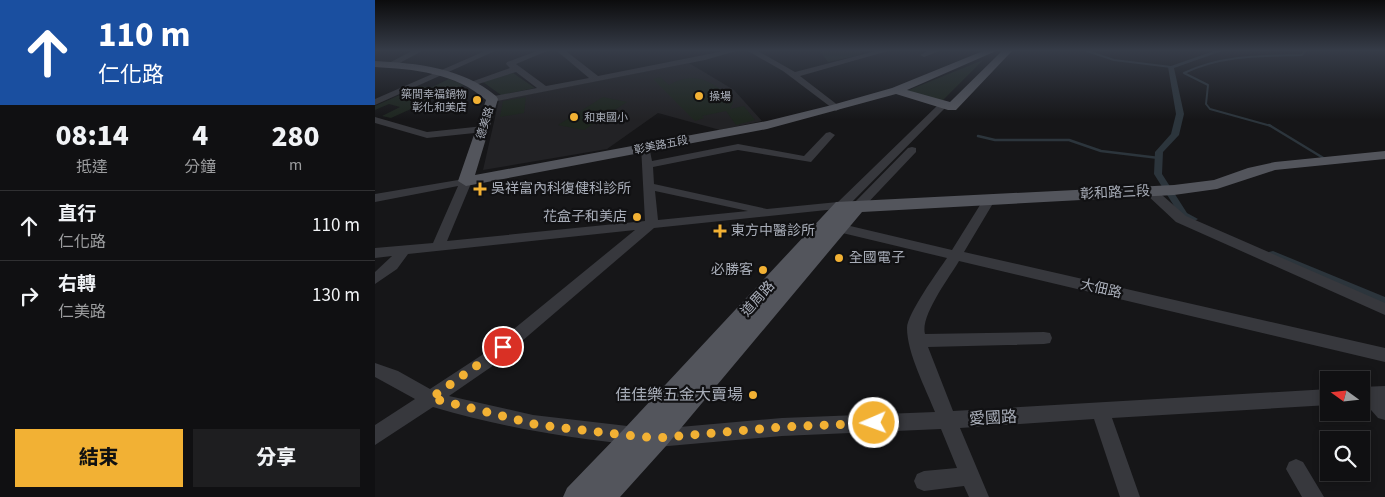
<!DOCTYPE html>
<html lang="zh-TW">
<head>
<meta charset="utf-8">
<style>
	:root { --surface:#101012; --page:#1e1e20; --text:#f1f3f6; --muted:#9c9d9f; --line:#303032; --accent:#f2b134 }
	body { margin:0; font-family:"Source Sans 3","Noto Sans TC",sans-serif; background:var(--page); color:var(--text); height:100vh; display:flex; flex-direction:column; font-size:19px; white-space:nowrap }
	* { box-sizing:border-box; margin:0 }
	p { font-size:16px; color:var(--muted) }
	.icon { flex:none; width:28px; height:28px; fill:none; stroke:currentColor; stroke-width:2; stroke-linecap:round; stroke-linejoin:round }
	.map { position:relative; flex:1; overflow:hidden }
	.sheet { display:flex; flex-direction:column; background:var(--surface); width:375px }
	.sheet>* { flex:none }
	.guide { background:#1a4fa0; color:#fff; overflow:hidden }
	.needle { width:32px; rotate:285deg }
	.fabs { position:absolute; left:945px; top:371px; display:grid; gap:10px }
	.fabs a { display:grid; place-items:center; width:50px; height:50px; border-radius:0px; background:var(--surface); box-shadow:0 2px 8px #0003,0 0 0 1px var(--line); font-size:25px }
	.pin { position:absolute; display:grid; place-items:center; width:42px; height:42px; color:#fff; margin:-21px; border:2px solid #fff; border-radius:50%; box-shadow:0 1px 5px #0007 }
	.me { position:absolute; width:55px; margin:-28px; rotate:268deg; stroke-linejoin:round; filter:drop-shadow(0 0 4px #0008) }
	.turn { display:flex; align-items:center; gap:18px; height:105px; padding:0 15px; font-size:22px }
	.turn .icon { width:65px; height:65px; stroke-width:2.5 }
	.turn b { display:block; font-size:35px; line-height:42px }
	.eta { display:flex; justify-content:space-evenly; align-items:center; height:85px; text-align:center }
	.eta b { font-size:30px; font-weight:800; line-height:35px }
	.cta { display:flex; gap:10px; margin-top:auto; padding:10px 15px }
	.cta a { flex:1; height:58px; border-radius:0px; background:var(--accent); color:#111; font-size:20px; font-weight:800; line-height:58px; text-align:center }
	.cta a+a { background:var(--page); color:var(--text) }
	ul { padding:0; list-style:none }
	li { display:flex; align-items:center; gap:15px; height:70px; padding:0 15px; border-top:1px solid var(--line) }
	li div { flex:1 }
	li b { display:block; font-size:19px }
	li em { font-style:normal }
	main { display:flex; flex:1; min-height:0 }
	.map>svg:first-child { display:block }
</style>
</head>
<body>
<main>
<section class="sheet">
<div class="guide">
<div class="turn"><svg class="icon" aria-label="ahead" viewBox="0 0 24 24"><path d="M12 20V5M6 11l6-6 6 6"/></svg><div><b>110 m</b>仁化路</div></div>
</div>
<div class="eta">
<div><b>08:14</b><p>抵達</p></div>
<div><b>4</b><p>分鐘</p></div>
<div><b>280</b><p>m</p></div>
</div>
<ul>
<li><svg class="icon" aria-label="ahead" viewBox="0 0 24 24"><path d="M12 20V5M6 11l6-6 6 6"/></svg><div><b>直行</b><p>仁化路</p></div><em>110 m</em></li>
<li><svg class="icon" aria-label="right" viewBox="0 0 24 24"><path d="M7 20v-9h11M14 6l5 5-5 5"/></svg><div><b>右轉</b><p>仁美路</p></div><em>130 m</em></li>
</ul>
<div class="cta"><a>結束</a><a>分享</a></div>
</section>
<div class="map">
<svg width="1010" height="497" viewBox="0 0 1010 497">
	<rect width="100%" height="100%" fill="#161618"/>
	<path fill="#222225" d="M 314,63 L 359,90 L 387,121 L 345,130 L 283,113 L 232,149 L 108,170 L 124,100 Z"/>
	<path fill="#1e261f" d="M 445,51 L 485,51 L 486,55 L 453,62 Z
		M 608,60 L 563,105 L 529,92 Z
		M 138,73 L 160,88 L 126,95 L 108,82 Z
		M 285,77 L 294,85 C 320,70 337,81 357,99 L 358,103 L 355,109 L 369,106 L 380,120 L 361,125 L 351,111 L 327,116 L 329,118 L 320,121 L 278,79 Z
		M 74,79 L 89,85 L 16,118 L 7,116 L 25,107 L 14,104 L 0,110 L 0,106 L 45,86 L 55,88 Z
		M 151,97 L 149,113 L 125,117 L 128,101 Z
		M 228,97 L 252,102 L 209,130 L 183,125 Z"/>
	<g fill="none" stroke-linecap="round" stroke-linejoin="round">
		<path stroke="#2c353c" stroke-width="2" d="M 712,51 L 739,60 L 796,67
			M 896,126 L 835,109 L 831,104 L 833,85 L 809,73 C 847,55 886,56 927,55 L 930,51"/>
		<path stroke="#2c353c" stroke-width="2.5" d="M 894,125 L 950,159
			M 603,136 L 620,140 L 694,140 L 726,151 L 784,158"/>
		<path fill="#2c353c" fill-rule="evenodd" d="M 839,51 L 847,51 L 799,68 L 809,114 L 804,135 L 788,152 L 787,174 L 812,213 L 823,219 L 818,222 L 806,217 L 779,174 L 780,152 L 796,134 L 801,114 L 793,67 Z
			M 898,251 L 1010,297 L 1010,306 L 894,256 L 893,254 L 894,252 Z"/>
		<path fill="#37383d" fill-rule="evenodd" d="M 37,51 L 47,51 L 19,66 L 12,64 Z
			M 110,51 L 120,51 L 0,105 L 0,99 Z
			M 162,51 L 172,51 L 141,64 L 171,86 L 214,78 L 182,51 L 191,51 L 223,76 L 349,51 L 361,51 L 330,60 L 117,102 L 114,101 L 114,97 L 162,88 L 141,72 L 97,86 L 93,83 L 135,68 L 131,64 L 132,62 Z
			M 373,51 L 383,51 L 420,72 L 501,51 L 513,51 L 425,76 L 464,106 L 466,108 L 461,111 L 408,71 Z
			M 553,51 L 564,51 L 549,57 L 545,55 Z
			M 568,102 L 573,105 L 571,107 L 471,208 L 279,228 L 119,365 L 74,396 L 158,415 L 261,427 L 268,430 L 271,436 L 268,442 L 261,445 C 192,438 125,427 58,407 L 0,445 L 0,425 L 40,399 L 0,377 L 0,363 L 23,371 L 55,389 L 107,355 L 260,230 L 33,254 L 22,269 L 0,284 L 0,272 L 17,256 L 0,258 L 0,248 L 58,243 L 83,186 L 0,202 L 0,194 L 95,178 L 97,181 L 72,241 L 270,221 L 266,146 L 274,146 L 277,161 L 363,144 L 429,156 L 451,133 L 455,132 L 460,135 L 436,162 L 363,150 L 278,167 L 279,184 L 392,209 L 463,202 L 565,103 ZM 280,191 L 373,211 L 283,220 Z
			M 0,117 L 52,132 L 109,126 L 114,129 L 109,132 L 52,138 L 0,123 Z
			M 537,147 L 541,148 L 541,152 L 486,210 L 478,210 L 476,207 L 478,204 L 533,148 Z
			M 775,187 L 779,188 L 811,216 L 1010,303 L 1010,315 L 801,222 L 771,194 L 769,191 L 771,188 Z
			M 614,196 L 620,200 L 589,252 L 1010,348 L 1010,362 L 584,261 C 574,278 545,316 550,334 L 669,332 L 675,333 L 677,338 L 675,343 L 669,344 L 553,347 L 578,411 L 954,389 L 954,405 L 737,418 L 765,497 L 745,497 L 719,419 L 585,428 L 614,497 L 594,497 L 589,486 L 549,491 L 542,488 L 539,481 L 542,474 L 549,471 L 582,468 L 566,429 L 407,436 L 282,447 L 275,444 L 272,438 L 275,432 L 282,429 L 407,418 L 560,412 C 551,389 532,353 532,328 C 532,314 563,271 572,258 L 459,231 L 457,228 L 459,218 L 465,214 L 470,215 L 471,225 L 577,250 L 610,197 Z
			M 1010,386 L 1010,420 L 1003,418 L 990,403 L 986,403 L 986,387 Z
			M 921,459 L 928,462 L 949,497 L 927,497 L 911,469 L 914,462 Z"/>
		<path fill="#53555c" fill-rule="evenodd" d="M 608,51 L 621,51 L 532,90 L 575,102 L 627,51 L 637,51 L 581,110 L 573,110 L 521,94 L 392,129 L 91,186 L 83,181 L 111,100 C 81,73 38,69 0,67 L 0,61 C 42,63 88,68 121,96 L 123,99 L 100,175 L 392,121 L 457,105 L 517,88 Z
			M 1010,151 L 1010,159 L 900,170 L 842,189 L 799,195 L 487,212 L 291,446 L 245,497 L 188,497 L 192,488 L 250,428 L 461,202 L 799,185 L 839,180 L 873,168 L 900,162 Z"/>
	</g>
	<linearGradient id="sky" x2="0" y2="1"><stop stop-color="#0c0c0d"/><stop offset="0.42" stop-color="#363c48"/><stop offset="1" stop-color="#363c48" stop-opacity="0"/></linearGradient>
	<rect width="1010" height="120" fill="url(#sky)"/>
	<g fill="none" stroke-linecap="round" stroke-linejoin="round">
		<path stroke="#f2b134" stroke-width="9" stroke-dasharray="0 16.2" d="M 128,347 L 56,398 L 163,425 L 259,436 L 282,438 L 407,427 L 499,423"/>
	</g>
	<g fill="#f2b134" stroke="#111113" stroke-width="2">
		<circle cx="324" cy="96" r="5"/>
		<circle cx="102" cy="100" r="5"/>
		<circle cx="199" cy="117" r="5"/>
		<path d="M102.5 181.5h5v5h5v5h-5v5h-5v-5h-5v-5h5z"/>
		<circle cx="262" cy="217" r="5"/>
		<path d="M342.5 223.5h5v5h5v5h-5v5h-5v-5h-5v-5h5z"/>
		<circle cx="464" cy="258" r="5"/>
		<circle cx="388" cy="270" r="5"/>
		<circle cx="378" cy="395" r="5"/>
	</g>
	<g text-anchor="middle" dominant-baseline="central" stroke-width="4.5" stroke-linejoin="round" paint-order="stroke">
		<g font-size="11" fill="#a8adb8" stroke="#111113" text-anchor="start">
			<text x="92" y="94" text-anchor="end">築間幸福鍋物<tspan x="92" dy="13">彰化和美店</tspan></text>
			<text x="334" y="96">操場</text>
			<text x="209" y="117">和東國小</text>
		</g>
		<g font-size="11" fill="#a8adb8" stroke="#111113">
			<text transform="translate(110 123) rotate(-73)">德美路</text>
			<text transform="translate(286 145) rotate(-11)">彰美路五段</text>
		</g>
		<g font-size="14" fill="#a8adb8" stroke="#111113" text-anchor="start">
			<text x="116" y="189">吳祥富內科復健科診所</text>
			<text x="252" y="217" text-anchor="end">花盒子和美店</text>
			<text x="356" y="231">東方中醫診所</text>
			<text x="474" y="258">全國電子</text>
			<text x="378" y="270" text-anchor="end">必勝客</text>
		</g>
		<g font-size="14" fill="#a8adb8" stroke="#111113">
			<text transform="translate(740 193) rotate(-3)">彰和路三段</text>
			<text transform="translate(726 289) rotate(13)">大佃路</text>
			<text transform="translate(383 299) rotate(-48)">道周路</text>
		</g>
		<g font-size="16" fill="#a8adb8" stroke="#111113" text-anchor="end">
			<text x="368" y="395">佳佳樂五金大賣場</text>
		</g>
		<g font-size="16" fill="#a8adb8" stroke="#111113">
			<text transform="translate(618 418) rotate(-3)">愛國路</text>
		</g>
	</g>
</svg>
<div class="fabs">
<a><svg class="needle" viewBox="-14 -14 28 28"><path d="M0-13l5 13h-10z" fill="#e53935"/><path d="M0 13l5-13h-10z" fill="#9c9d9f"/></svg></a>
<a><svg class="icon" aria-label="search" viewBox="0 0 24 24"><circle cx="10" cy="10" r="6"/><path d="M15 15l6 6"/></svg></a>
</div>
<div class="pin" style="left:128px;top:347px;background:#d93025"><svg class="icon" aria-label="arrive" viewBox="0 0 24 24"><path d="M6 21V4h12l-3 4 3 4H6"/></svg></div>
<svg class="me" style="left:499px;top:423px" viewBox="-20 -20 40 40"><circle r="17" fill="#f2b134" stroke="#fff" stroke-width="3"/><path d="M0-11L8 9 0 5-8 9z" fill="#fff"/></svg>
</div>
</main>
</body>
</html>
